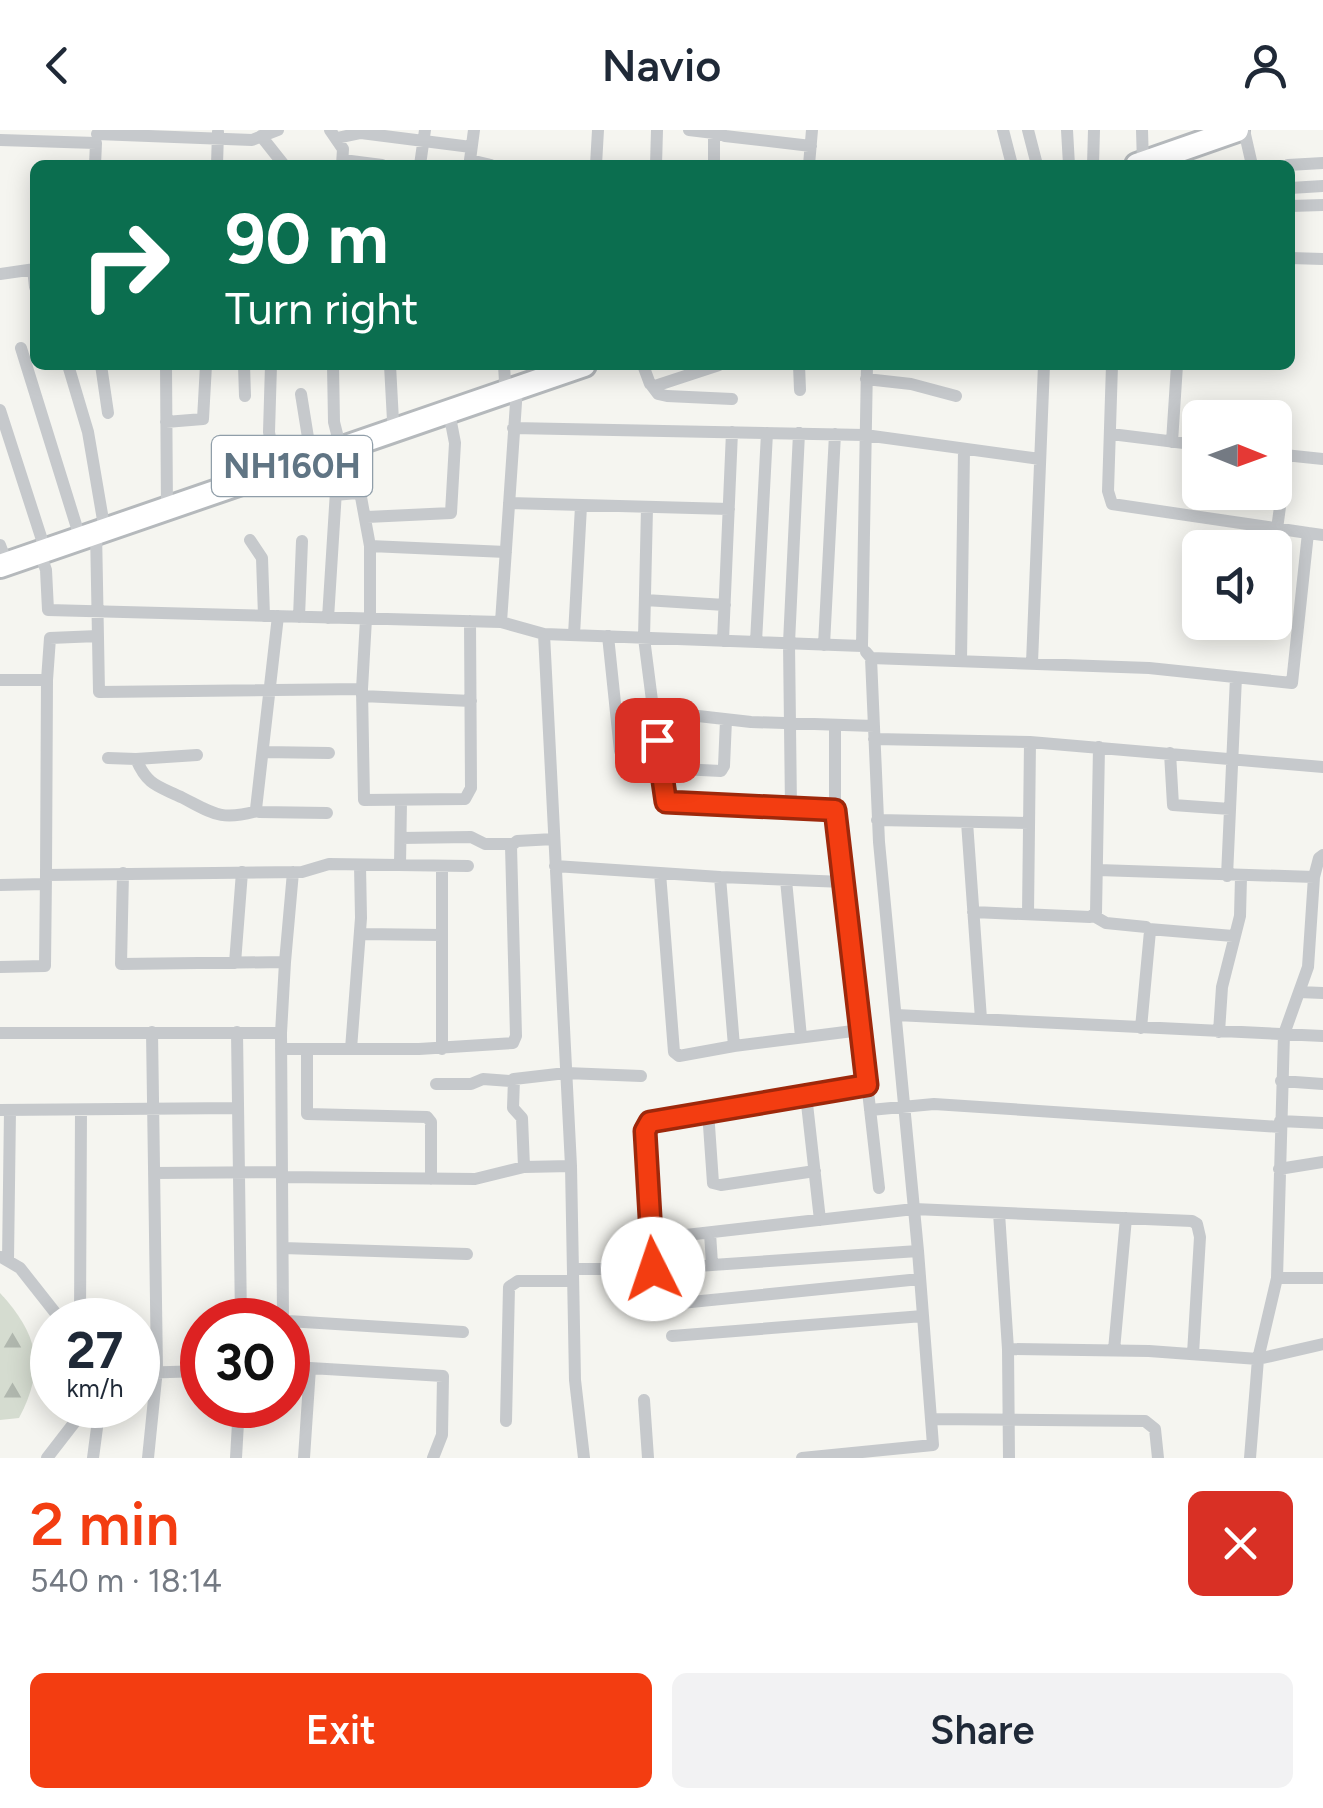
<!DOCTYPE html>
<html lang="en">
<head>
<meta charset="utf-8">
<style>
	:root { --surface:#fff; --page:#f2f2f3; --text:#1f2937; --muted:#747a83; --accent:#f33d11 }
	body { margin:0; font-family:Figtree,sans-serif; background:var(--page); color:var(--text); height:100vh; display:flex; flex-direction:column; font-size:38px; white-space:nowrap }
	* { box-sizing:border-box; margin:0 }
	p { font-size:32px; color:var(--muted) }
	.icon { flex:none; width:55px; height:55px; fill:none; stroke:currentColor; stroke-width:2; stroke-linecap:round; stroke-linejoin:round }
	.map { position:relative; height:1328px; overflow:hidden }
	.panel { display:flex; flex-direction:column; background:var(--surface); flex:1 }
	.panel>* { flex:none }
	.hud { position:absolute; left:30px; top:30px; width:1265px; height:210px; border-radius:15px; box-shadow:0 5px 25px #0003; background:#0b6e4f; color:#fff; overflow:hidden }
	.needle { width:65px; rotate:91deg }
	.tools { position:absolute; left:1182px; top:270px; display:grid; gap:20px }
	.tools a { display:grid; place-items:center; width:110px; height:110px; border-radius:15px; background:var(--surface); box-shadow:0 5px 25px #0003; font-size:50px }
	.speed { position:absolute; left:30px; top:1168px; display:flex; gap:20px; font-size:50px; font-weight:700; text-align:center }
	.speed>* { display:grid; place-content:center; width:130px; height:130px; border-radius:50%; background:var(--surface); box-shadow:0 5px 25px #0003; line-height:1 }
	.speed small { font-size:25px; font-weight:400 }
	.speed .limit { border:15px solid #d22; background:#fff; color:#111 }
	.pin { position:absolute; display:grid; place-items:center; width:85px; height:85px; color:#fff; margin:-42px; border-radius:20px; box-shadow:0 5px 15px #0006 }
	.me { position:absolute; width:110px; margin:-55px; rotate:356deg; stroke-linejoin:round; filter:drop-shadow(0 0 8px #0008) }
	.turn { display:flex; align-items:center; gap:35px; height:210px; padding:0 30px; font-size:45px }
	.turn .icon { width:130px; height:130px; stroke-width:2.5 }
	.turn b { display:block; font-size:70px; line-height:85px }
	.round { display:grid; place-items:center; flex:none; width:105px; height:105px; border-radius:15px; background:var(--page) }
	.headline { display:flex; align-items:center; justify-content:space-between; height:170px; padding:0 30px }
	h1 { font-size:60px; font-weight:600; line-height:75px; color:var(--accent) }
	.action { display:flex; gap:20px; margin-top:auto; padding:20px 30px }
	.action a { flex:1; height:115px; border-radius:15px; background:var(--accent); color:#fff; font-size:40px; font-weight:600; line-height:115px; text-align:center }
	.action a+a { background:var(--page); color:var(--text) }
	header { display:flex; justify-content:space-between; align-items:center; height:130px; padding:0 30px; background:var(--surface); font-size:45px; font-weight:600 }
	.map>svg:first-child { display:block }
</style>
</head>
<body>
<header><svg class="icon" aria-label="back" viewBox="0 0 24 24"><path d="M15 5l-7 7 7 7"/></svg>Navio<svg class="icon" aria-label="person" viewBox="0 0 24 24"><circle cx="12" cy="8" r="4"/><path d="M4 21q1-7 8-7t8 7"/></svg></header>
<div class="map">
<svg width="1323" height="1328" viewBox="0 0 1323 1328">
	<defs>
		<pattern id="forest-firs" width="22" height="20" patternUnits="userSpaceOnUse" patternTransform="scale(2.5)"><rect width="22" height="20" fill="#d5dcd0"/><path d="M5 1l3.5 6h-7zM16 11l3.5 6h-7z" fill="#b0b7ae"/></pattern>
	</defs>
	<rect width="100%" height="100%" fill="#f5f5f0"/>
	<path fill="url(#forest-firs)" d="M 0,1163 C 38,1204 46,1237 19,1288 L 0,1290 Z"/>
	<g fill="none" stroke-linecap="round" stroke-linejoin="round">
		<defs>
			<path id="highway" d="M 1137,35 L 1237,0
				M 0,436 L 584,235"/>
		</defs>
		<use href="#highway" stroke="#b5b9bc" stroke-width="28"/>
		<path stroke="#c6c9cc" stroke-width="12" d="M 330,0 L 343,19 L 342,35
			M 474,0 L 470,30 L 491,35
			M 689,0 L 714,3 L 714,35
			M 1003,0 L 1012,35
			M 1028,0 L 1037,35
			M 1067,0 L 1069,35
			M 1142,0 L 1143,33
			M 1244,0 L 1252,35
			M 718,2 L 725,6 L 811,16
			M 97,4 L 252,10 L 278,0
			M 261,6 L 284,35
			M 337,8 L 361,3 L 471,17
			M 0,10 L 96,13 L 95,35
			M 343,30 L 382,35
			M 217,35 L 218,2
			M 420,35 L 425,0
			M 596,35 L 598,0
			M 656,35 L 657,0
			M 809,35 L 812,0
			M 1093,35 L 1094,0
			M 1288,35 L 1323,33
			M 1290,58 L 1323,56
			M 1290,76 L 1323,75
			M 1290,128 L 1323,129
			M 33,139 L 35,157
			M 0,144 L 35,139
			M 21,218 L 77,398
			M 68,235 L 88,302 L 103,390
			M 101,235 L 108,283
			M 166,235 L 167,381
			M 244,235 L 245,266
			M 271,235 L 269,302 L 276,341
			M 333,235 L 334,292 L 341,320
			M 390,235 L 393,291
			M 504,235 L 505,252
			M 643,235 L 650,254 L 655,256 L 719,235
			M 799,235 L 800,260
			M 1112,235 L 1108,361 L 1112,374 L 1308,403
			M 866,249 L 911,254 L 956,266
			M 652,256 L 658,264 L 667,266 L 732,269
			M 517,258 L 501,492 L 544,504 L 862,516 L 867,235
			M 301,264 L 310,320
			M 0,280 L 42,410
			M 166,292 L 203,289 L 206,235
			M 513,298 L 865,305 L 1040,329
			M 1111,304 L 1200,315
			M 1172,312 L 1177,235
			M 1275,324 L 1323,329
			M 326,325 L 336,361 L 328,488
			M 335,365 L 357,363 L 361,367 L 370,416 L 370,489
			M 509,373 L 729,379
			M 367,387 L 451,383 L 455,313 L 449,282
			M 1277,399 L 1287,325
			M 96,400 L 99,562 L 362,559 L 366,489
			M 250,410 L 262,428 L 264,486
			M 0,415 L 3,423
			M 370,416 L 506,422
			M 40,423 L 46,440 L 48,480 L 501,492
			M 645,470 L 725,475
			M 278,486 L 256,679 L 259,682 L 327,683
			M 299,487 L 302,411
			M 544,504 L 571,1036 L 575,1250 L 584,1328
			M 574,505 L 581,376
			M 608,506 L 620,621
			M 723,511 L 732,302
			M 756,512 L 767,303
			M 824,515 L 835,304
			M 866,522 L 871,528 L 1149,538 L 1292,553 L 1308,403 L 1323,405
			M 961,531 L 964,320
			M 1032,533 L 1044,235
			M 0,550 L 47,550 L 46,745 L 302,742 L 329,734 L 468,736
			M 47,550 L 50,508 L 98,506
			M 362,559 L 364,670 L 465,669 L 471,658 L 470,491
			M 362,566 L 471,571
			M 654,581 L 751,592 L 874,596
			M 874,609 L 1030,612 L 1323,637
			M 263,622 L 329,623
			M 1170,623 L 1173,675 L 1230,679
			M 108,628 L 136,629 C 148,657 159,656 183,668 C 214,684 221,691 257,681
			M 136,629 L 197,625
			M 661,638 L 721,641 L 724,636 L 726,590
			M 791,678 L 789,513 L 799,303
			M 835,680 L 835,595
			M 877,690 L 1029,693
			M 967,692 L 981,889
			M 401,708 L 471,707 L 485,714 L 512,714
			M 400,735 L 401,672
			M 442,736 L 442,919
			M 555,736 L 720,747 L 734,916 L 861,900 L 835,680 L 665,672 L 644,508 L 647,378
			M 1098,740 L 1314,747
			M 123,743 L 121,834 L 285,832 L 293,742
			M 660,743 L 674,922 L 679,926 L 734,916
			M 1227,746 L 1236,547
			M 720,747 L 844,752
			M 786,750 L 801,907
			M 0,755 L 46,754
			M 973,782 L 1090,787 L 1096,783 L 1099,617
			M 1028,784 L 1030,612
			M 1094,786 L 1106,793 L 1146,797 L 1150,801 L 1141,898
			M 1149,799 L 1233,806
			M 360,804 L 442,805
			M 235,833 L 242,742
			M 0,837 L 45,836 L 46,745
			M 1299,862 L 1323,863
			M 896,885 L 1323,906
			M 861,900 L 879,1058
			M 237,902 L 241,1190
			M 1219,902 L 1222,857 L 1240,786 L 1241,747
			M 0,903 L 281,903 L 283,1190
			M 281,903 L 285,832
			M 281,919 L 419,919 L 513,913 L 516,906 L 511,716 L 517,711 L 554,709
			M 307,919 L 307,984 L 427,987 L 431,992 L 431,1049
			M 351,919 L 361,788 L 360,735
			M 1281,951 L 1323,954
			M 436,954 L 471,954 L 483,949 L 511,951
			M 806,965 L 820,1090
			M 0,980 L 238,978
			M 870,980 L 934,974 L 1280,997
			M 708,981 L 713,1053 L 721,1055 L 815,1041
			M 1280,991 L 1323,993
			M 524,1037 L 522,988 L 513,978 L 514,949 L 566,943 L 641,946
			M 1279,1039 L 1323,1032
			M 154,1043 L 282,1042
			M 282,1047 L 475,1049 L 524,1037 L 571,1036
			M 999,1083 L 1008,1219 L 1009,1328
			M 710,1103 L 712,1134
			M 651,1109 L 914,1079 L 1192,1091 L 1197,1094 L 1200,1107 L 1193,1224
			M 283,1118 L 467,1124
			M 1,1127 L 20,1138 L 61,1190
			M 8,1130 L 10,980
			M 573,1139 L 653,1139 L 918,1121
			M 653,1139 L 645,1001 L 650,992 L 867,955
			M 1277,1148 L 1323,1148
			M 661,1175 L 920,1149
			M 80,1190 L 81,980
			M 288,1191 L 463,1202
			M 672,1206 L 923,1186
			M 1008,1219 L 1149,1221 L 1258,1229 L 1323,1214
			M 1114,1220 L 1126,1088
			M 310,1238 L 443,1246 L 442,1305 L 433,1328
			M 288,1239 L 310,1238 L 304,1328
			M 138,1243 L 202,1241
			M 644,1270 L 648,1328
			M 931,1289 L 1145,1291 L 1155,1299 L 1158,1328
			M 506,1291 L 509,1157 L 518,1151 L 573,1151
			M 47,1328 L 81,1284 L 84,1275
			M 93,1328 L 100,1275
			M 148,1328 L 157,1239 L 152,902
			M 236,1328 L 239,1275
			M 802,1328 L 933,1315 L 918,1121 L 879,712 L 871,528
			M 1250,1328 L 1258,1229 L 1277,1148 L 1284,904 L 1308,837 L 1314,747 L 1319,728 L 1323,725"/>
		<use href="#highway" stroke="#fff" stroke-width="22"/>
	</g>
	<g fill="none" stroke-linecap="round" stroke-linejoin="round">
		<defs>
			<path id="route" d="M 653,1139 L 645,1001 L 650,992 L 867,955 L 835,680 L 666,672 L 657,610"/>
		</defs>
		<use href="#route" stroke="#9e280b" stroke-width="25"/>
		<use href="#route" stroke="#f33d11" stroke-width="18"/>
	</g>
	<g text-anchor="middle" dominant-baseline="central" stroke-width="10" stroke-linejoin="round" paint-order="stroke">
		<rect fill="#fff" stroke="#909ea9" stroke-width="2.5" x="212" y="306" width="160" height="60" rx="8"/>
		<g font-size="35" font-weight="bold" fill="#607584">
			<text x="292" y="336">NH160H</text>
		</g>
	</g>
</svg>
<div class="tools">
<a><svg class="needle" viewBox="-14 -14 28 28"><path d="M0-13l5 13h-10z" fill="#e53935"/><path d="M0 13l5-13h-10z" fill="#747a83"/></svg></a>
<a><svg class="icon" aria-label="sound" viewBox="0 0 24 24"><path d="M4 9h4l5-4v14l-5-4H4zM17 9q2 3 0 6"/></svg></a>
</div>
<div class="speed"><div>27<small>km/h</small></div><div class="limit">30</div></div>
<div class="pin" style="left:657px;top:610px;background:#d93025"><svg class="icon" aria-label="arrive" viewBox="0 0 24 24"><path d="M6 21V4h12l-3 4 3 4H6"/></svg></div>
<svg class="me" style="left:653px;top:1139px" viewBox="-20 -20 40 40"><circle r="19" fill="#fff"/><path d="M0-13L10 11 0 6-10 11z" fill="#f33d11"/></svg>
<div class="hud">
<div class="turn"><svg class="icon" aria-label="right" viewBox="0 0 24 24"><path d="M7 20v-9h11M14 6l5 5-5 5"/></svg><div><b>90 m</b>Turn right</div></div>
</div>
</div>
<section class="panel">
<div class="headline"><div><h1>2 min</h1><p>540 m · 18:14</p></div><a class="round" style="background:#d93025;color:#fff"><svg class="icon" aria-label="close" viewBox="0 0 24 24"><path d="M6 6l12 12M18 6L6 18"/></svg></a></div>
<div class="action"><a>Exit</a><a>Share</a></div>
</section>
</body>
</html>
